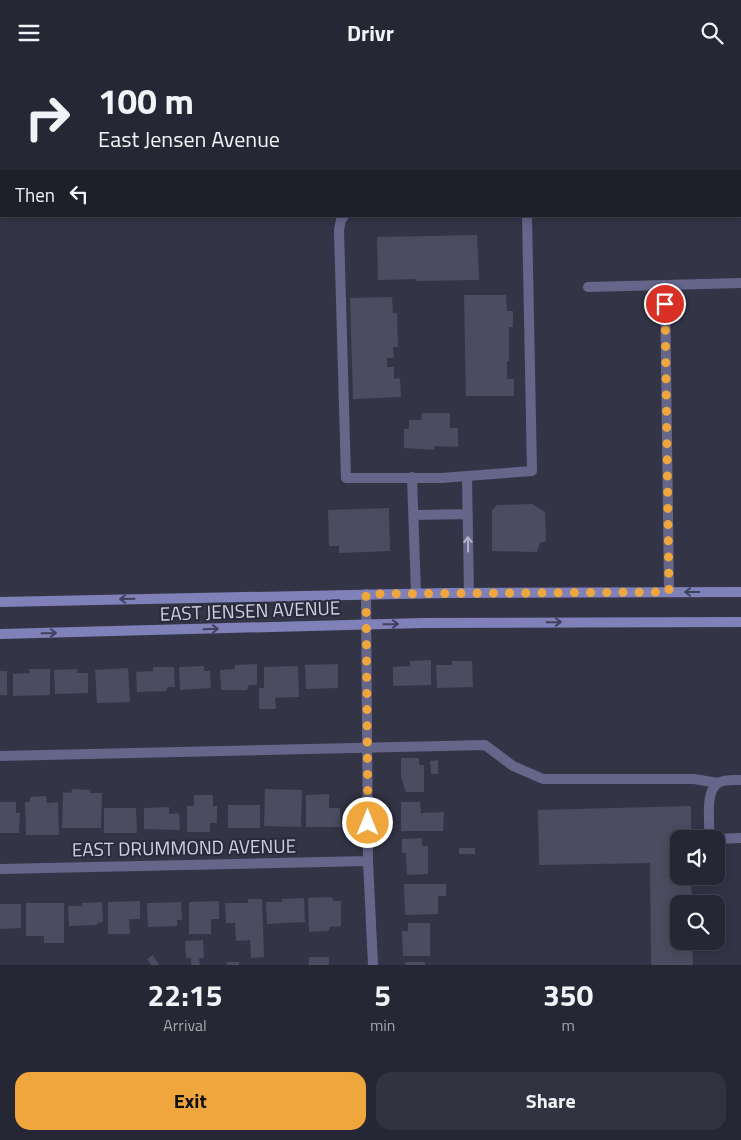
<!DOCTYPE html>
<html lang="en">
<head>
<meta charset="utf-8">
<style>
	:root { --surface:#262734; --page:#323340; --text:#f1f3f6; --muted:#a4a5ac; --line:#42444f; --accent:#efa73d }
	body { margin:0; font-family:"Titillium Web",sans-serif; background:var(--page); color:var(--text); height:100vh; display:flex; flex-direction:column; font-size:19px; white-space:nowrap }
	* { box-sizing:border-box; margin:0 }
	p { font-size:16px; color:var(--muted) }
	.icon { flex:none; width:28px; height:28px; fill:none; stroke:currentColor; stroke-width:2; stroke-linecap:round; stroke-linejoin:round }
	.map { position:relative; height:900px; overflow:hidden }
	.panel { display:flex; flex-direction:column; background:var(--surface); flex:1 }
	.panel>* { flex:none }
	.banner { position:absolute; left:0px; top:0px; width:741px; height:152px; box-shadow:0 2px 12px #0003,0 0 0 1px var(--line); background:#262734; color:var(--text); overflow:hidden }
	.buttons { position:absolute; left:670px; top:765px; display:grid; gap:10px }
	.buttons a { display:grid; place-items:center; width:55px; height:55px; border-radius:10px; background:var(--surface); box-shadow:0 2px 12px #0003,0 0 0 1px var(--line); font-size:25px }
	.pin { position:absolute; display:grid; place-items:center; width:42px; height:42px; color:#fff; margin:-21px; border:2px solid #fff; border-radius:50%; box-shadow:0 1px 5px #0007 }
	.me { position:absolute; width:55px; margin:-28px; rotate:0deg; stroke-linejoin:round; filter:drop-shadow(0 0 4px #0008) }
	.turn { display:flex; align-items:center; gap:18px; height:105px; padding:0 15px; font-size:22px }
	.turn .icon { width:65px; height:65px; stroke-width:2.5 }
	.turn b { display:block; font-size:35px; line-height:42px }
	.then { display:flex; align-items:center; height:48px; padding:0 15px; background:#0003; gap:10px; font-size:19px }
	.eta { display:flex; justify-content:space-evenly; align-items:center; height:85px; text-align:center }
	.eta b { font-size:30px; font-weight:700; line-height:35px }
	.cta { display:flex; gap:10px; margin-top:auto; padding:10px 15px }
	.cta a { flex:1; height:58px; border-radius:15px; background:var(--accent); color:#111; font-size:20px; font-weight:700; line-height:58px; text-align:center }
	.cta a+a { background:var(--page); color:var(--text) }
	header { display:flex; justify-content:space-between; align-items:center; height:65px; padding:0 15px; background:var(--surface); font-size:22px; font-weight:700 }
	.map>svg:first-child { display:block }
</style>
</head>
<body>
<header><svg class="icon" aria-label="menu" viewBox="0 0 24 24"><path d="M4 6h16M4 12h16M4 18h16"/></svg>Drivr<svg class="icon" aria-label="search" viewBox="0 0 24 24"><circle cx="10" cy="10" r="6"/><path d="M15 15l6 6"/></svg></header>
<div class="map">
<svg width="741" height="900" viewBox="0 0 741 900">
	<rect width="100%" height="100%" fill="#333446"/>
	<path fill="#53528f" d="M 145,0 L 741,0 L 741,58 L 740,1 Z"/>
	<path fill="#46418d" stroke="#706ca5" d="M 0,0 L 145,0 L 145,1 L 1,1 L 0,75 Z"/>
	<path fill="#4b4c5f" d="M 477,170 L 479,215 L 416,216 L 416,214 L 378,215 L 377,172 Z
		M 464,230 L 506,230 L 507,246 L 513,246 L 513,262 L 509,262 L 509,296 L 507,296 L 507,314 L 514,314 L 514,331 L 466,331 Z
		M 392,232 L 393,248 L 397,248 L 398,282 L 393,282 L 394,293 L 387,293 L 387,302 L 394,302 L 394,314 L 400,313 L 401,332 L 353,334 L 350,233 Z
		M 422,348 L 450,348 L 450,363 L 458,363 L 458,382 L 434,381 L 434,385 L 404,383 L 404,364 L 409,364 L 409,355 L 421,355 Z
		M 532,439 L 545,447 L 546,476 L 540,478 L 537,487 L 492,486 L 492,445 L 497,440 Z
		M 389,443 L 390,486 L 339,488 L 339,481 L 329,481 L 328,445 Z
		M 431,595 L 431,620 L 393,621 L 393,602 L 410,601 L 410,596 Z
		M 452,596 L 472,596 L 473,622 L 437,623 L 436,600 L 452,600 Z
		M 257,599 L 257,620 L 249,620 L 247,625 L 221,625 L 220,605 L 235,604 L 235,600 Z
		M 338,599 L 338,623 L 306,624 L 305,600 Z
		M 204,601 L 204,606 L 210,606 L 211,623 L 180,625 L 179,602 Z
		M 298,601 L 299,632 L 275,633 L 276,644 L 259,644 L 259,623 L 264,623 L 264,602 Z
		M 153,602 L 174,602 L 175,622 L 168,622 L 166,626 L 137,627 L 136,607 L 153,606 Z
		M 128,603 L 130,637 L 97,638 L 95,605 Z
		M 29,604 L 50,604 L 50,630 L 13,631 L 13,609 L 30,608 Z
		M 77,604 L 77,608 L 88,608 L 88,628 L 55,629 L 54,605 Z
		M 0,606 L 7,606 L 7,630 L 0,630 Z
		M 401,693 L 419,693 L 419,700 L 424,700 L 424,727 L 406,727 L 401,712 Z
		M 438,695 L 438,709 L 431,709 L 430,696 Z
		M 72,724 L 90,725 L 90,728 L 102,728 L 101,763 L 62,763 L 63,727 L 71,728 Z
		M 265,724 L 302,725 L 301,762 L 264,761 Z
		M 329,729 L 329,743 L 340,743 L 341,762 L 306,762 L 306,730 Z
		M 194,730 L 213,730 L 213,741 L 217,741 L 217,758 L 210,758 L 210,767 L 187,767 L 187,741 L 194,741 Z
		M 46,731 L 47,738 L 58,737 L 59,770 L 26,770 L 25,737 L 30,737 L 30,732 Z
		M 0,737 L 16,737 L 16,748 L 20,748 L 19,768 L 0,768 Z
		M 401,737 L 420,737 L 421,748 L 444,747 L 443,766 L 401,766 Z
		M 228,740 L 260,740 L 260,763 L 228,763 Z
		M 691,741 L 691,774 L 679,774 L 679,811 L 691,811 L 692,839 L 679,839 L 679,876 L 692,876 L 693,900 L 651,900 L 650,798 L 539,800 L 538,745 Z
		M 169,742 L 169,749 L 179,748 L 180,765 L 144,764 L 144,743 Z
		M 104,743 L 136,743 L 137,768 L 104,768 Z
		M 422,773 L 422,781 L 428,781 L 428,809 L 407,810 L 406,788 L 402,788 L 402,774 Z
		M 459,783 L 475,783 L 475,789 L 459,789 Z
		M 404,819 L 446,819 L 446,831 L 438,831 L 438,849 L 405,850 Z
		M 331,832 L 334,836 L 341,836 L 341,861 L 330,862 L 328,866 L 309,867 L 308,833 Z
		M 304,833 L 305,857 L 267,859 L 266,837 L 282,837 L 282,834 Z
		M 248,834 L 262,834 L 264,892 L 251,893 L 250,875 L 236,876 L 235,858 L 226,858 L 225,838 L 248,838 Z
		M 140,836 L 140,854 L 129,854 L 130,869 L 108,869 L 108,837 Z
		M 219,836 L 219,854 L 211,854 L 211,869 L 189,869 L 189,837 Z
		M 102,837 L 103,857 L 97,858 L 97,860 L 69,861 L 68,841 L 82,841 L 82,838 Z
		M 181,837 L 182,855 L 177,855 L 177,861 L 148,862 L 147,838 Z
		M 26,838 L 64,838 L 64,878 L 44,878 L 44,871 L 26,871 Z
		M 0,839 L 21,839 L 21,863 L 0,864 Z
		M 408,858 L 430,858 L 430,891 L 403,891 L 402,866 L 408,866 Z
		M 203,875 L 204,893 L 199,893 L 200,900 L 191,900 L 191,893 L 186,893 L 185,876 Z
		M 153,890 L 159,900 L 151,900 L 147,894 Z
		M 309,892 L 329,892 L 329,900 L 309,900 Z
		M 227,897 L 239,897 L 239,900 L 227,900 Z
		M 405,897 L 425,897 L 425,900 L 405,900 Z"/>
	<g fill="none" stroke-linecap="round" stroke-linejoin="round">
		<path stroke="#65668a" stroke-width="10" d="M 344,151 L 341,155 L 339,165 L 346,413 L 441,413 L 532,406 L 527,151
			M 588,222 L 665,220
			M 467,411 L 469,528
			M 412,412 L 416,528
			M 414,450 L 468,449
			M 669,527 L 665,220 L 741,218
			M 0,691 L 485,680 L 513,701 L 543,714 L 694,714 L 718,718
			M 716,774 L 712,772 L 709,767 C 710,753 705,727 718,718 C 724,714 734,715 741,715
			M 716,774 L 741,773"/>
		<path stroke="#65668a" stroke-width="10" d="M 366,529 L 368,796 L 373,900
			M 0,804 L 368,796"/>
		<path stroke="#8081b8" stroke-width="10" d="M 0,537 L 447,528 L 741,527
			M 0,569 L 423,558 L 741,557"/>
	</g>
	<defs><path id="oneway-shaft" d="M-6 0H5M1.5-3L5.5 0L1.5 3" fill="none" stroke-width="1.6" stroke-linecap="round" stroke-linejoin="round" transform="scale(1.25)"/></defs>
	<use stroke="#b1b2c5" href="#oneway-shaft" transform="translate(468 479) rotate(-91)"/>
	<g stroke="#3f405b">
		<use href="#oneway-shaft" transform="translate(692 527) rotate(-180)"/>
		<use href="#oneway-shaft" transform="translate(127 534) rotate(179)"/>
		<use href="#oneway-shaft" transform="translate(554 557) rotate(-1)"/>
		<use href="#oneway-shaft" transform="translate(391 559) rotate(-1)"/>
		<use href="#oneway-shaft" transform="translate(211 564) rotate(-2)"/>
		<use href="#oneway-shaft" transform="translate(49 568) rotate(-1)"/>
	</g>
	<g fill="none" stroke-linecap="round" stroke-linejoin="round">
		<path stroke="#efa73d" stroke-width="9" stroke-dasharray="0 16.2" d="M 368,758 L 366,529 L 669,527 L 665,239"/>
	</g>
	<g text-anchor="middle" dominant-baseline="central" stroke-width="4" stroke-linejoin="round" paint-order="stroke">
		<g font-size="19" fill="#d1d2de" stroke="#292a3c">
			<text transform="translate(250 545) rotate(-2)">EAST JENSEN AVENUE</text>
			<text transform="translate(184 782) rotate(-1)">EAST DRUMMOND AVENUE</text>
		</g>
	</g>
</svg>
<div class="buttons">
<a><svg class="icon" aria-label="sound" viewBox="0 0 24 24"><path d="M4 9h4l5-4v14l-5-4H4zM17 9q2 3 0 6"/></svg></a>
<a><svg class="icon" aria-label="search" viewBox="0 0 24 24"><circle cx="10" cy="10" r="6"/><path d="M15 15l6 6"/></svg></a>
</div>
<div class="pin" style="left:665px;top:239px;background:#d93025"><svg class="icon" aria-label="arrive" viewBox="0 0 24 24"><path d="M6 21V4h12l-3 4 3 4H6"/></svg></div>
<svg class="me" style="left:368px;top:758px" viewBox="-20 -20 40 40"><circle r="17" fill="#efa73d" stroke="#fff" stroke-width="3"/><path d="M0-11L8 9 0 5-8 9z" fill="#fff"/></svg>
<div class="banner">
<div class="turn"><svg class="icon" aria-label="right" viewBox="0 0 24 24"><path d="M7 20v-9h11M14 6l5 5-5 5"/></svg><div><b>100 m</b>East Jensen Avenue</div></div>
<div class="then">Then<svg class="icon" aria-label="left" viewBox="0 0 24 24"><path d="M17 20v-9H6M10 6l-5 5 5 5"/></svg></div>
</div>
</div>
<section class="panel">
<div class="eta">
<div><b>22:15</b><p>Arrival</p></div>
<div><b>5</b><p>min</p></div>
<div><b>350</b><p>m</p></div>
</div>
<div class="cta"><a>Exit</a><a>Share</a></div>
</section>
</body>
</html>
